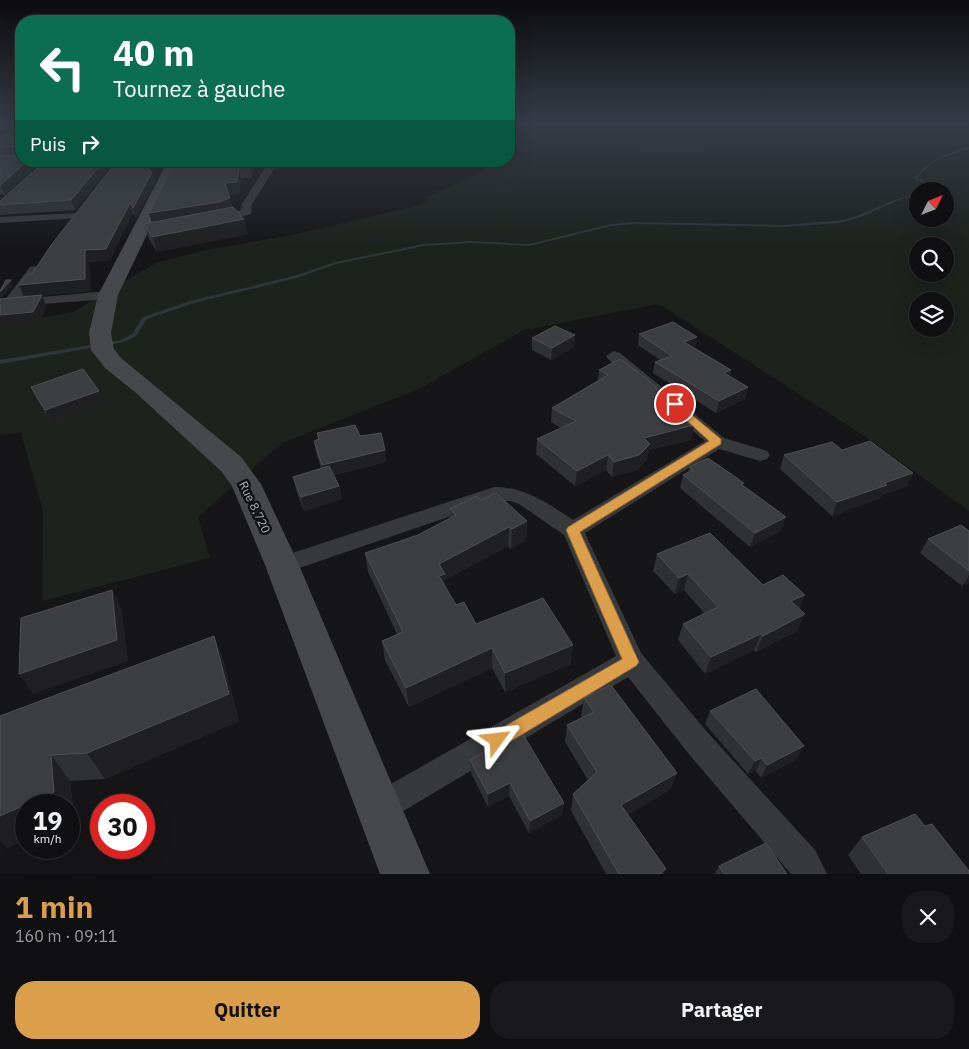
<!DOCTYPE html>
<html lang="fr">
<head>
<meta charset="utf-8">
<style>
	:root { --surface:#101012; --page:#19191b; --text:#f1f3f6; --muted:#9c9d9f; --line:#303032; --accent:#db9e4b }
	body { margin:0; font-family:"IBM Plex Sans",sans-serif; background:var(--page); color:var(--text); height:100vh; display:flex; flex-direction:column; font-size:19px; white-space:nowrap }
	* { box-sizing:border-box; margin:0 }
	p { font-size:16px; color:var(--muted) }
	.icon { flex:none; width:28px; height:28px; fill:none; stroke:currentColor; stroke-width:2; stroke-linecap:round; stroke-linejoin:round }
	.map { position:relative; height:874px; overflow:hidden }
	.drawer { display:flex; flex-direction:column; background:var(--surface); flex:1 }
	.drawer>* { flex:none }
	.banner { position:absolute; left:15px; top:15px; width:500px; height:152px; border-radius:20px; box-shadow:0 5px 20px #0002,0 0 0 1px var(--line); background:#0b6e4f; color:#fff; overflow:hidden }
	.needle { width:32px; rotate:48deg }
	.fabs { position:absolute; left:909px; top:182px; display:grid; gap:10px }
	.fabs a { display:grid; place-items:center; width:45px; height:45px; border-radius:50%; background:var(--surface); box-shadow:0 5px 20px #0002,0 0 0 1px var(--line); font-size:25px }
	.speed { position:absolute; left:15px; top:794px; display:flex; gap:10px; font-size:25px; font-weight:700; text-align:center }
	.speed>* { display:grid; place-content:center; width:65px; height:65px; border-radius:50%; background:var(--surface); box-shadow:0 5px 20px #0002,0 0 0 1px var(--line); line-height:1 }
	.speed small { font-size:12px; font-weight:400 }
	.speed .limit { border:8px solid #d22; background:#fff; color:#111 }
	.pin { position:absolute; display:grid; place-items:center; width:42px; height:42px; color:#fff; margin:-21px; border:2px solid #fff; border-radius:50%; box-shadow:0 1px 5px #0007 }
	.me { position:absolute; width:55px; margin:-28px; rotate:60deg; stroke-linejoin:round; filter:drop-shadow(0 0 4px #0008) }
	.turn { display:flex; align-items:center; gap:18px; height:105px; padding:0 15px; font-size:22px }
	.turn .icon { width:65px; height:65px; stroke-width:2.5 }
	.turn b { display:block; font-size:35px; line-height:42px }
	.then { display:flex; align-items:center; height:48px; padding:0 15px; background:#0003; gap:10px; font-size:19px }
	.round { display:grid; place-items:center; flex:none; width:52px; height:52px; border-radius:20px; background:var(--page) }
	.head { display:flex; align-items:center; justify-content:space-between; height:85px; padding:0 15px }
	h1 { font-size:30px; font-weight:800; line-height:38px; color:var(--accent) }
	.action { display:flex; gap:10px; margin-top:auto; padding:10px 15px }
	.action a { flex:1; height:58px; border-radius:20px; background:var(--accent); color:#111; font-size:20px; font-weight:800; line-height:58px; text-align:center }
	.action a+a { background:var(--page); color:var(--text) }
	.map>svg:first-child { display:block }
</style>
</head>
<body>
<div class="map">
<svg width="969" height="874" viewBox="0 0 969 874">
	<rect width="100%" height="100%" fill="#161618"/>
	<path fill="#1d221d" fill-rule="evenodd" d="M 807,123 L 969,123 L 969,511 L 872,441 L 659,304 L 524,330 L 419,389 L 282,443 L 198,517 L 210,558 L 42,601 L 43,511 L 21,433 L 0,435 L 0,325 L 73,312 L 156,263 L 201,251 L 297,234 L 428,203 L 427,197 L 470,177 L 497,161 L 509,161 L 509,140 L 527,136 L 667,147 L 763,141 L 799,129 ZM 918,191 L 945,191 L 945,219 L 918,219 ZM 918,246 L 945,246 L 945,274 L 918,274 ZM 918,301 L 945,301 L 945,329 L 918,329 Z"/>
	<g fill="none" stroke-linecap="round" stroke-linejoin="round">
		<path fill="#2e363a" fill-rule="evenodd" d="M 969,147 L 969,149 C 950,154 930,161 918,178 L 929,184 L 935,191 L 931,191 L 927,186 L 914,178 C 928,160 948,153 969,147 Z
			M 918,193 L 918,195 L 899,200 L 861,217 L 840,223 L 783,227 L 634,224 L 611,226 L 529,246 L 471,243 L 424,246 L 336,264 L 297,278 L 194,303 L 147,319 L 136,336 L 124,342 L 0,364 L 0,360 L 121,340 L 132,334 L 143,317 L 190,301 L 294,276 L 335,262 L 424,244 L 471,241 L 529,244 L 611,224 L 634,222 L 783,225 L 844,220 L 859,215 L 897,199 Z"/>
		<path fill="#38393c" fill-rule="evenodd" d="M 18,125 L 21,125 L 21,131 L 0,146 L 0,139 Z
			M 269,161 L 279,161 L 252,204 L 251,214 L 217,224 L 213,223 L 213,219 L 241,210 L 242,204 Z
			M 78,213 L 82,214 L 82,218 L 0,223 L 0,217 Z
			M 35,266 L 42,270 L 20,299 L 108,291 L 115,295 L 108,299 L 4,307 L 2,304 L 4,301 L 30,267 Z
			M 614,351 L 620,353 L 724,438 L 767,451 L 770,455 L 767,459 L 760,461 L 719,449 L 585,533 L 641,653 L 708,733 L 815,850 L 827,874 L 791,874 L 688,753 L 628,677 L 390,819 L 379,824 L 368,819 L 363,808 L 368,797 L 616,656 L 564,535 L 519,504 L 510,501 L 495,501 L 282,574 L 274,571 L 270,565 L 274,559 L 494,487 C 526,487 547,503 573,520 L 705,441 L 608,359 L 606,356 Z"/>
		<path fill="#46484c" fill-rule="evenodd" d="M 168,161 L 182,161 L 118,295 L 111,333 L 114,349 L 121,358 L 241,457 L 261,484 L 299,565 L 430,874 L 380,874 L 265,565 L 232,486 L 221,471 L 136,393 L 105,368 L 91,350 L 89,333 L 98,295 Z"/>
	</g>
	<path fill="#2f3133" d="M 0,123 L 19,123 L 4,132 L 0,132 Z
		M 21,130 L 21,161 L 5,195 L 0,195 L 0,138 Z
		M 45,161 L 114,161 L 75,210 L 0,215 L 0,201 Z
		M 175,161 L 255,161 L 252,178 L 241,178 L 239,194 L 229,195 L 232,207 L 244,219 L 248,234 L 157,252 L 149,239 L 144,224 L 152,222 Z
		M 148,169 L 152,172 L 155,182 L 136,218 L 133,213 L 110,260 L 89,262 L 90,291 L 42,295 L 46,306 L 39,323 L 24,297 L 32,274 Z
		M 639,334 L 695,348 L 731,370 L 730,377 L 748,387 L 745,399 L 716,413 L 653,373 L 655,362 L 660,360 L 638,345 Z
		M 575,335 L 574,347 L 551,360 L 532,350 L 532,338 Z
		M 599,370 L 694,425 L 691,440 L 649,450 L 647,459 L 637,470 L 612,477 L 606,470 L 575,486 L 536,454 L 537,439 L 561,428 L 551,422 L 552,408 L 598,381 Z
		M 31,387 L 104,403 L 51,423 L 37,399 Z
		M 317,433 L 360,436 L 385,450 L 386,462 L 334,475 L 339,486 L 342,499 L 304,511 L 296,490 L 293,477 L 321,468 L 316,453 L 314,441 L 318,440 Z
		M 842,450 L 913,473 L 907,486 L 882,495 L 880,498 L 832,516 L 780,469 L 784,455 Z
		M 689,467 L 743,485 L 781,531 L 750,547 L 680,488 L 683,475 L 688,473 Z
		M 481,500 L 527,521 L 526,540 L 511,549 L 508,546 L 445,580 L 445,586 L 456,605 L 476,624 L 571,664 L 505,692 L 492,668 L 409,707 L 385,660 L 382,641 L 397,634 L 368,572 L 365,553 L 418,535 L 450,518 L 450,509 Z
		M 969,531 L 969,583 L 962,586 L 920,553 L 928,539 Z
		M 657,554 L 763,585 L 799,609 L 797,631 L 756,652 L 754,650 L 705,674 L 678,640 L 683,624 L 704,613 L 684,590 L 675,594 L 653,571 Z
		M 214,636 L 224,663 L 239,721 L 105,779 L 70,781 L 74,817 L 7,848 L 0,716 Z
		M 584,698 L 671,789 L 628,815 L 664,874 L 606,874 L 571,811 L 573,794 L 588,780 L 565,742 L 567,725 L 583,717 L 581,716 Z
		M 710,711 L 797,759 L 761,778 L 756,771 L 748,774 L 705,724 Z
		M 470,760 L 564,803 L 562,815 L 529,833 L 509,796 L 488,807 L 471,773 Z
		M 925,826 L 969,874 L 861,874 L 848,855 L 862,837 Z
		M 719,866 L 787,874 L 715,874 Z"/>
	<path fill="#202022" d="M 4,123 L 19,123 L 4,132 L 1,125 Z
		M 28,161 L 42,161 L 5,195 L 1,185 Z
		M 104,161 L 114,161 L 75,210 L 71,200 Z
		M 144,161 L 154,161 L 145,173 L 142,164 Z
		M 250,161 L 255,161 L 252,178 L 250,166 Z
		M 239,167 L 241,178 L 239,194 L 228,195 L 225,183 Z
		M 152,172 L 155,182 L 136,218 L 133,208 Z
		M 230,198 L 233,211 L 153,226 L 149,213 Z
		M 130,203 L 133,213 L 110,260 L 89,262 L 90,291 L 42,295 L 46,306 L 39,323 L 0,328 L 0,315 L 24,297 L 19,285 L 85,250 Z
		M 244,219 L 248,234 L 157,252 L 152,237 Z
		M 11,280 L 13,286 L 1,299 L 0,296 L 0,292 Z
		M 575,335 L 574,347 L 551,360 L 552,348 Z
		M 697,337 L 695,348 L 684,342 Z
		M 731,370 L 728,382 L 724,373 Z
		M 748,387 L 745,399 L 716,413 L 719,401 Z
		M 99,391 L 104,403 L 51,423 L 45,410 Z
		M 694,425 L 691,440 L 649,450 L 647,459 L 637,470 L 612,477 L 614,462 L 644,438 Z
		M 385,450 L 386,462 L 324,477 L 322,465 Z
		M 608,455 L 606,470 L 575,486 L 577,471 Z
		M 913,473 L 907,486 L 882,495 L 880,498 L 832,516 L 837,502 L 884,483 Z
		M 339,486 L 342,499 L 304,511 L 301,497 Z
		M 786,517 L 781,531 L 750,547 L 755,533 Z
		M 527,521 L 526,540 L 511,549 L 512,529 Z
		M 509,527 L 508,546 L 445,580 L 446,593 L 440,595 L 439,564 Z
		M 688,574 L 684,590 L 675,594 L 679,578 Z
		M 969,575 L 969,583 L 962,586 Z
		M 112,590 L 122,610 L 128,661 L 33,694 L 19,674 Z
		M 805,595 L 798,611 L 791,601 Z
		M 805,614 L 797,631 L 756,652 L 763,636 Z
		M 761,634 L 754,650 L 705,674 L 711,657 Z
		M 214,636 L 224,663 L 239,721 L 105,779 L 87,753 Z
		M 573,645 L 571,664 L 505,692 L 505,673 Z
		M 492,648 L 492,668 L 409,707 L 406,688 Z
		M 804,746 L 797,759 L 761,778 L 767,765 Z
		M 51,755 L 70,781 L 74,817 L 69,819 L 69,805 L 26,805 L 26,839 L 7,848 L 0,841 L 0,816 Z
		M 762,758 L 756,771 L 748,774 L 755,761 Z
		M 677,773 L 671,789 L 617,822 L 621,805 Z
		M 510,783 L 509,796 L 488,807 L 488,794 Z
		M 564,803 L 562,815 L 529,833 L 530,821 Z"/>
	<path fill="#3c3e41" stroke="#4e5053" d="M 21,130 L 21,161 L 28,161 L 0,185 L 0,156 L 21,155 L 17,146 L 0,147 L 0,138 L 11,131 Z
		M 45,161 L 104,161 L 71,200 L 0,205 L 0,201 Z
		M 117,161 L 144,161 L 142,164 L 152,172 L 133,208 L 130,203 L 106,249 L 85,250 L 85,279 L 19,285 L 28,274 L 32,274 L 52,244 Z
		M 175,161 L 250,161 L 250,166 L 239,167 L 237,182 L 225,183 L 230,198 L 219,202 L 149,213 Z
		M 233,207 L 244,219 L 152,237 L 144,224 Z
		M 6,280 L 11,280 L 0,292 L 0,291 Z
		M 42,295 L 33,312 L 0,315 L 0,299 Z
		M 673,322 L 697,337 L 684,342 L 731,370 L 724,373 L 748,387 L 719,401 L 655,362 L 672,356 L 639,334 Z
		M 555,326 L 575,335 L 552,348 L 532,338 Z
		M 620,359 L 647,379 L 694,425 L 644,438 L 650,444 L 639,455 L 614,462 L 608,455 L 577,471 L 537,439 L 576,421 L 552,408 L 608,375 L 599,370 Z
		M 83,369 L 99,391 L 45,410 L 31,387 Z
		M 355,425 L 360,436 L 381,433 L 385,450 L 322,465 L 314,441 L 319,439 L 317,433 Z
		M 870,441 L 913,473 L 884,483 L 887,485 L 837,502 L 784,455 L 832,442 L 842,450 Z
		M 708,458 L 744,483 L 741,484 L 786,517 L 755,533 L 683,475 L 693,470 L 689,467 Z
		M 329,466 L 339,486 L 301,497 L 293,477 Z
		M 496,493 L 527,521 L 512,529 L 509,527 L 439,564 L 445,574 L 439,576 L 456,605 L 464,602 L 476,624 L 543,598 L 573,645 L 505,673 L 492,648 L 406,688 L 382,641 L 403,632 L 365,553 L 418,535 L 456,515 L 450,509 L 476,496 L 481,500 Z
		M 961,525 L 969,531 L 969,571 L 928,539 Z
		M 710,533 L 763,585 L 783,575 L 805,595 L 791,601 L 805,614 L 763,636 L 761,634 L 711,657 L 683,624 L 718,607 L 688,574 L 679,578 L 657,554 Z
		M 112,590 L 117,640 L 19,674 L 21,618 Z
		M 214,636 L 229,694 L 87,753 L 51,755 L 54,792 L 0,816 L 0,716 Z
		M 611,685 L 677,773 L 621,805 L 666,869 L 660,874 L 619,874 L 573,794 L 597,772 L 567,725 L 594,712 L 584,698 Z
		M 756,689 L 804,746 L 767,765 L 762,758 L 755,761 L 710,711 Z
		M 521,731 L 564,803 L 530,821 L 510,783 L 488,794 L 470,760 Z
		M 915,814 L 925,826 L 932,824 L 969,871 L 969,874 L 888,874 L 862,837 Z
		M 766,843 L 787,874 L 724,874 L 719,866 Z"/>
	<linearGradient id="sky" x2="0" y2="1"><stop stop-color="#0c0c0d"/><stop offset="0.5" stop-color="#363c48"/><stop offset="1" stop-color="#363c48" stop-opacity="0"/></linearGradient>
	<rect width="969" height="246" fill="url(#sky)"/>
	<path fill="#db9e4b" stroke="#8e6731" d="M 675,401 L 721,439 L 721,444 L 580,532 L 639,662 L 636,666 L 503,746 L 497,748 L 491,746 L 488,740 L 491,734 L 622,659 L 566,530 L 568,527 L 709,441 L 672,407 L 670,404 Z"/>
	<g text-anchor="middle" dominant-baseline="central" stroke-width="5" stroke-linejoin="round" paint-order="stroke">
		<g font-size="12" fill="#aaafb6" stroke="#111113">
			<text transform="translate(255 507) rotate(64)">Rue 8.720</text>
		</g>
	</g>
</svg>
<div class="fabs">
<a><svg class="needle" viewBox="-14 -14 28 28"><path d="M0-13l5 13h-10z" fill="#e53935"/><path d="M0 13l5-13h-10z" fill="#9c9d9f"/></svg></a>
<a><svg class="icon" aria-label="search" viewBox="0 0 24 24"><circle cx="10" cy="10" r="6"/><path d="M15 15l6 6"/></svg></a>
<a><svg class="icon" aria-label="layers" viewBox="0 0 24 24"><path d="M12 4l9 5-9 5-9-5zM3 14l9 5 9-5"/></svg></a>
</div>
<div class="speed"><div>19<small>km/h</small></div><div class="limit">30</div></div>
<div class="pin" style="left:675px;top:404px;background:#d93025"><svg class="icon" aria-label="arrive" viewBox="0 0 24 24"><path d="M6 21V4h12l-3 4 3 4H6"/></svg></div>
<svg class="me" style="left:497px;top:740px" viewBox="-20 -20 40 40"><path d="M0-17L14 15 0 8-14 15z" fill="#db9e4b" stroke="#fff" stroke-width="4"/></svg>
<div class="banner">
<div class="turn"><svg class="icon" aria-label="left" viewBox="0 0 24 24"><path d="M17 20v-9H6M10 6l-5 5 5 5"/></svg><div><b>40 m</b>Tournez à gauche</div></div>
<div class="then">Puis<svg class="icon" aria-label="right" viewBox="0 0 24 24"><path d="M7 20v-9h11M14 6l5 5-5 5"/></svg></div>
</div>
</div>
<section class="drawer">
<div class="head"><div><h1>1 min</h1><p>160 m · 09:11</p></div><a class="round"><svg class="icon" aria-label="close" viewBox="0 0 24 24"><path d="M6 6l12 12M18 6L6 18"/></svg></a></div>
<div class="action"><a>Quitter</a><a>Partager</a></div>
</section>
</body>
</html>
